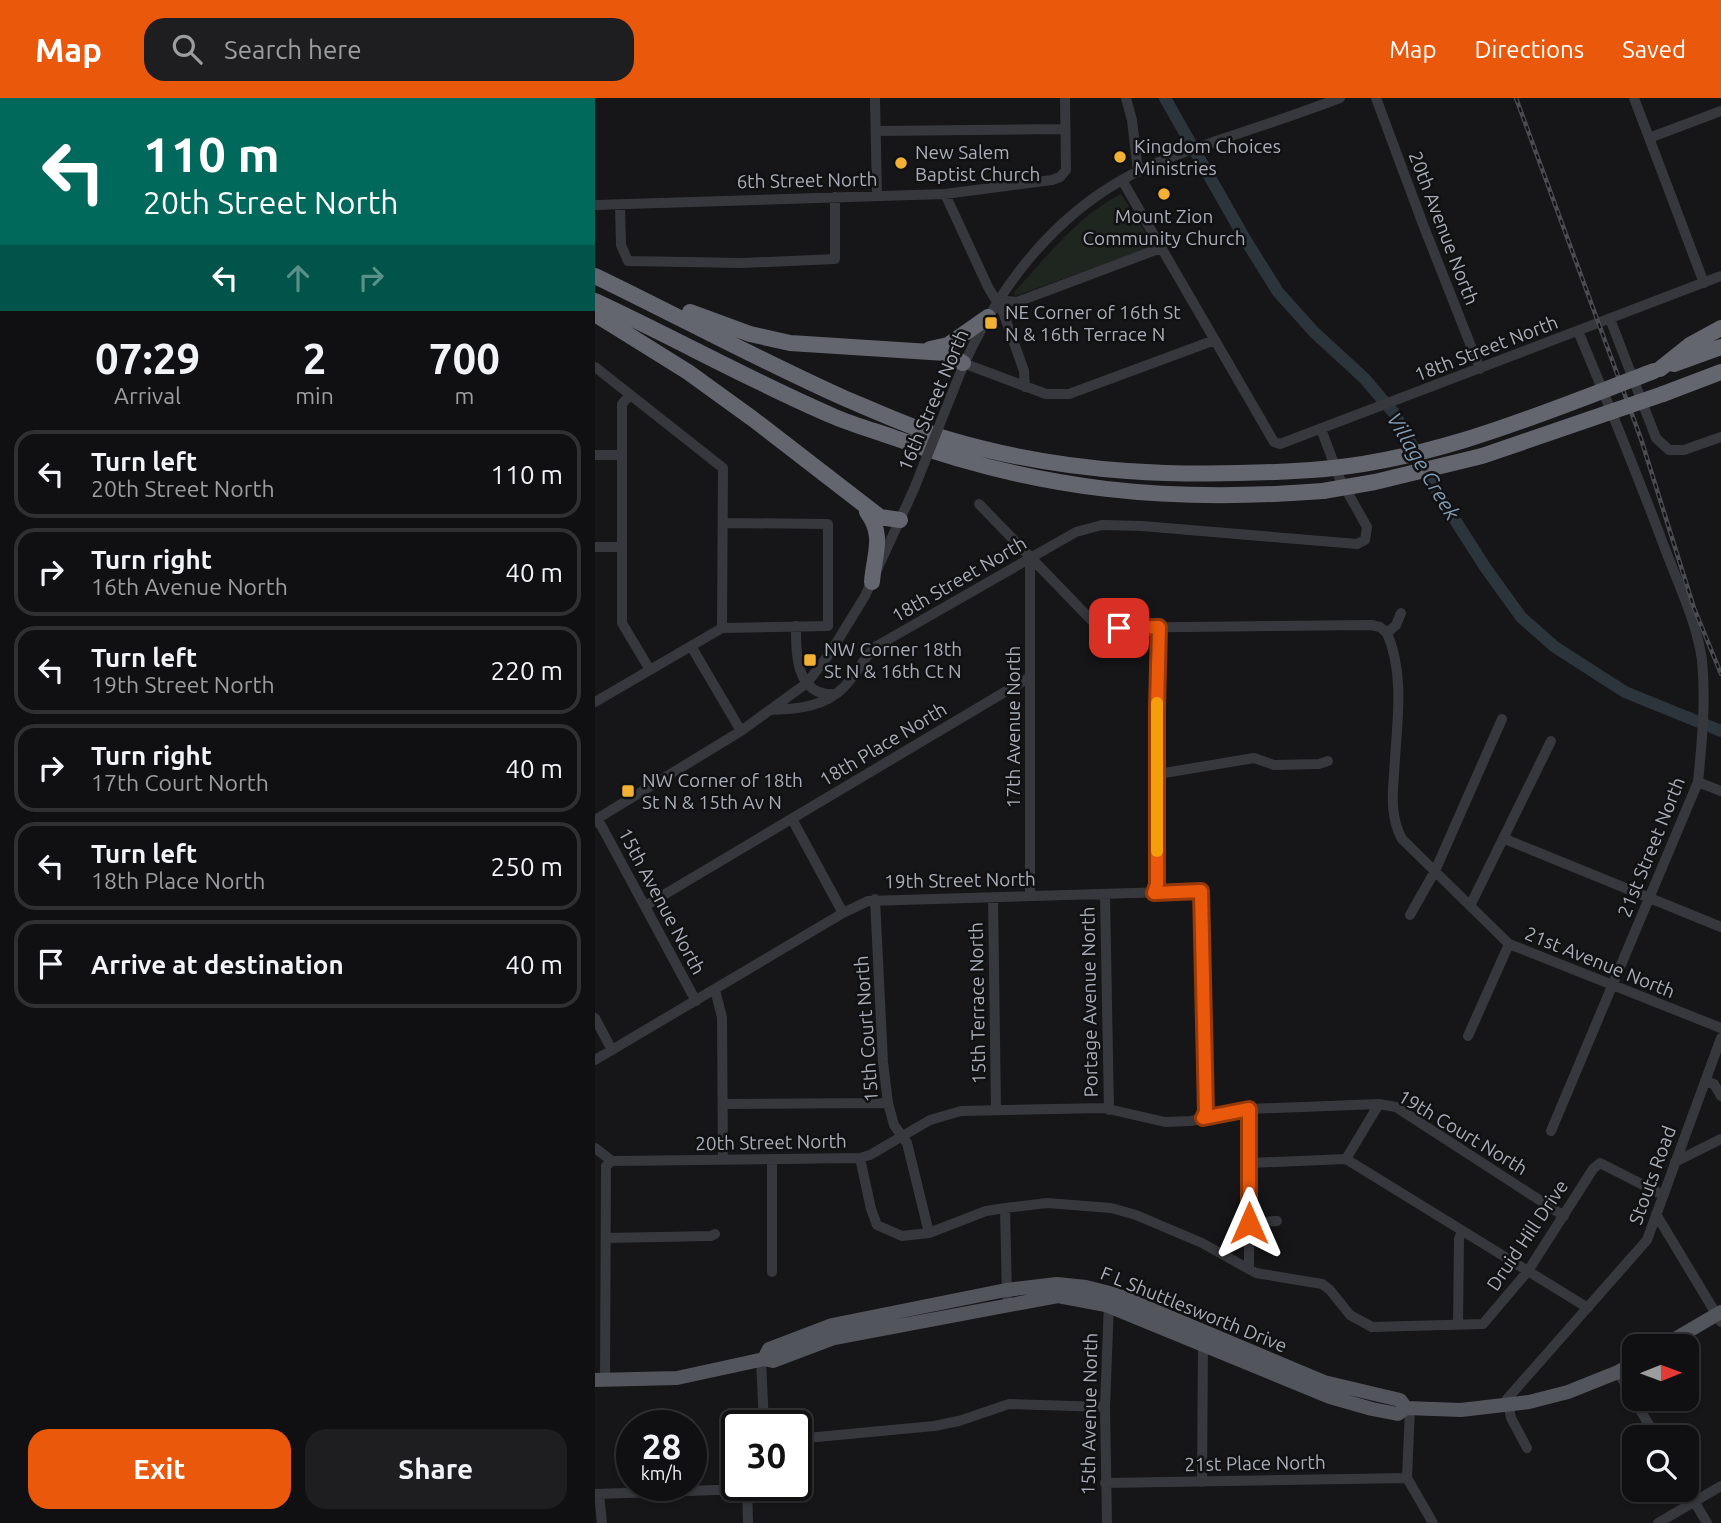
<!DOCTYPE html>
<html lang="en">
<head>
<meta charset="utf-8">
<style>
	:root { --surface:#101012; --page:#1e1e20; --text:#f1f3f6; --muted:#9c9d9f; --line:#303032; --accent:#ea580c }
	body { margin:0; font-family:Ubuntu,sans-serif; background:var(--page); color:var(--text); height:100vh; display:flex; flex-direction:column; font-size:26px; white-space:nowrap }
	* { box-sizing:border-box; margin:0 }
	p { font-size:23px; color:var(--muted) }
	.icon { flex:none; width:38px; height:38px; fill:none; stroke:currentColor; stroke-width:2; stroke-linecap:round; stroke-linejoin:round }
	.map { position:relative; flex:1; overflow:hidden }
	.drawer { display:flex; flex-direction:column; background:var(--surface); width:595px }
	.drawer>* { flex:none }
	.top-card { background:#00695c; color:#fff; overflow:hidden }
	.needle { width:46px; rotate:89deg }
	.tools { position:absolute; left:1027px; top:1236px; display:grid; gap:14px }
	.tools a { display:grid; place-items:center; width:77px; height:77px; border-radius:14px; background:var(--surface); box-shadow:0 2px 5px #0004,0 0 0 2px var(--line); font-size:35px }
	.speed { position:absolute; left:21px; top:1312px; display:flex; gap:14px; font-size:35px; font-weight:700; text-align:center }
	.speed>* { display:grid; place-content:center; width:91px; height:91px; border-radius:50%; background:var(--surface); box-shadow:0 2px 5px #0004,0 0 0 2px var(--line); line-height:1 }
	.speed small { font-size:18px; font-weight:400 }
	.speed .limit { border:4px solid #111; border-radius:10px; background:#fff; color:#111 }
	.pin { position:absolute; display:grid; place-items:center; width:60px; height:60px; color:#fff; margin:-30px; border-radius:14px; box-shadow:0 4px 10px #0006 }
	.me { position:absolute; width:77px; margin:-38px; rotate:0deg; stroke-linejoin:round; filter:drop-shadow(0 0 5px #0008) }
	.turn { display:flex; align-items:center; gap:24px; height:147px; padding:0 28px; font-size:32px }
	.turn .icon { width:91px; height:91px; stroke-width:2.5 }
	.turn b { display:block; font-size:49px; line-height:60px }
	.lanes { display:flex; align-items:center; height:66px; padding:0 28px; background:#0003; justify-content:center; gap:35px; direction:ltr }
	.lanes .off { opacity:.35 }
	.eta { display:flex; justify-content:space-evenly; align-items:center; height:119px; text-align:center }
	.eta b { font-size:42px; font-weight:600; line-height:49px }
	.primary-button { display:flex; gap:14px; margin-top:auto; padding:14px 28px }
	.primary-button a { flex:1; height:80px; border-radius:21px; background:var(--accent); color:#fff; font-size:28px; font-weight:600; line-height:80px; text-align:center }
	.primary-button a+a { background:var(--page); color:var(--text) }
	ul { padding:0; list-style:none }
	li { display:flex; align-items:center; gap:21px; height:88px; margin:0 14px 10px; padding:0 14px; border:4px solid var(--line); border-radius:21px }
	li div { flex:1 }
	li b { display:block; font-size:26px }
	li em { font-style:normal }
	header { display:flex; align-items:center; gap:42px; box-sizing:border-box; height:98px; padding:0 35px; background:var(--accent); color:#fff }
	header strong { font-size:33px }
	nav { display:flex; gap:38px; margin-inline-start:auto; font-size:24px }
	.search { width:490px; height:63px; background:var(--page); display:flex; align-items:center; gap:18px; box-sizing:border-box; padding:0 24px; border-radius:21px; color:var(--muted); font-size:26px }
	main { display:flex; flex:1; min-height:0 }
	.map>svg:first-child { display:block }
</style>
</head>
<body>
<header>
<strong>Map</strong>
<div class="search"><svg class="icon" aria-label="search" viewBox="0 0 24 24"><circle cx="10" cy="10" r="6"/><path d="M15 15l6 6"/></svg>Search here</div>
<nav><a>Map</a><a>Directions</a><a>Saved</a></nav>
</header>
<main>
<section class="drawer">
<div class="top-card">
<div class="turn"><svg class="icon" aria-label="left" viewBox="0 0 24 24"><path d="M17 20v-9H6M10 6l-5 5 5 5"/></svg><div><b>110 m</b>20th Street North</div></div>
<div class="lanes"><svg class="icon" aria-label="left" viewBox="0 0 24 24"><path d="M17 20v-9H6M10 6l-5 5 5 5"/></svg><svg class="icon off" aria-label="ahead" viewBox="0 0 24 24"><path d="M12 20V5M6 11l6-6 6 6"/></svg><svg class="icon off" aria-label="right" viewBox="0 0 24 24"><path d="M7 20v-9h11M14 6l5 5-5 5"/></svg></div>
</div>
<div class="eta">
<div><b>07:29</b><p>Arrival</p></div>
<div><b>2</b><p>min</p></div>
<div><b>700</b><p>m</p></div>
</div>
<ul>
<li><svg class="icon" aria-label="left" viewBox="0 0 24 24"><path d="M17 20v-9H6M10 6l-5 5 5 5"/></svg><div><b>Turn left</b><p>20th Street North</p></div><em>110 m</em></li>
<li><svg class="icon" aria-label="right" viewBox="0 0 24 24"><path d="M7 20v-9h11M14 6l5 5-5 5"/></svg><div><b>Turn right</b><p>16th Avenue North</p></div><em>40 m</em></li>
<li><svg class="icon" aria-label="left" viewBox="0 0 24 24"><path d="M17 20v-9H6M10 6l-5 5 5 5"/></svg><div><b>Turn left</b><p>19th Street North</p></div><em>220 m</em></li>
<li><svg class="icon" aria-label="right" viewBox="0 0 24 24"><path d="M7 20v-9h11M14 6l5 5-5 5"/></svg><div><b>Turn right</b><p>17th Court North</p></div><em>40 m</em></li>
<li><svg class="icon" aria-label="left" viewBox="0 0 24 24"><path d="M17 20v-9H6M10 6l-5 5 5 5"/></svg><div><b>Turn left</b><p>18th Place North</p></div><em>250 m</em></li>
<li><svg class="icon" aria-label="arrive" viewBox="0 0 24 24"><path d="M6 21V4h12l-3 4 3 4H6"/></svg><div><b>Arrive at destination</b></div><em>40 m</em></li>
</ul>
<div class="primary-button"><a>Exit</a><a>Share</a></div>
</section>
<div class="map">
<svg width="1126" height="1425" viewBox="0 0 1126 1425">
	<rect width="100%" height="100%" fill="#161618"/>
	<path fill="#1e261f" d="M 526,96 L 559,148 L 420,198 L 419,194 C 451,160 483,117 526,96 Z"/>
	<g fill="none" stroke-linecap="round" stroke-linejoin="round">
		<path stroke="#2c353c" stroke-width="12" d="M 570,0 L 650,141 L 683,194 L 719,234 L 769,280 L 799,315 L 846,400 L 890,469 L 926,519 L 960,549 L 1030,594 L 1126,633"/>
		<path stroke="#37383d" stroke-width="10" d="M 280,0 L 282,98
			M 531,0 L 537,22 L 543,74
			M 781,0 L 829,129 L 885,271
			M 1039,0 L 1109,185
			M 281,33 L 470,31
			M 1054,40 L 1126,13
			M 527,82 L 679,344 L 685,346 L 1126,178
			M 350,96 L 393,189 L 408,214 L 429,273 L 430,289
			M 0,107 L 350,96 L 457,82 L 465,79 L 471,72 L 470,0
			M 25,107 L 26,147 L 33,163 L 147,165 L 240,161 L 240,99
			M 402,202 L 422,204 L 566,150
			M 1015,221 L 1061,340 L 1074,352 L 1089,352 L 1126,339
			M 368,265 L 451,296 L 474,296 L 620,242
			M 0,269 L 128,370 L 127,530
			M 35,297 L 27,306 L 27,525 L 55,572
			M 356,298 C 390,208 448,124 534,78 C 562,63 593,53 624,42 C 664,29 705,15 745,0
			M 0,357 L 27,357
			M 384,406 L 504,530 L 776,527 L 785,529 L 792,535 L 801,527 L 806,515
			M 0,449 L 26,449
			M 201,528 C 201,558 201,599 241,596
			M 792,535 C 811,579 801,630 799,677 C 797,699 796,721 807,741 L 914,846 L 1126,930
			M 96,548 L 146,633
			M 0,604 L 127,530 L 233,528 L 233,426 L 128,425
			M 176,612 C 202,611 230,609 249,589 C 261,577 268,561 280,549 L 481,434 L 507,427 L 547,428 L 762,446 L 770,442 L 772,429 L 744,379 L 726,331
			M 563,676 L 659,660 L 679,667 L 724,666 L 733,663
			M 1103,684 L 1126,693
			M 197,721 L 248,815
			M 0,722 L 146,633 L 212,585 L 235,555 L 270,498 L 319,391
			M 0,722 L 6,727 L 101,903
			M 910,741 L 1126,829
			M 559,795 L 562,786 L 562,610 L 564,529
			M 510,797 L 514,1012
			M 435,798 L 435,460
			M 398,799 L 401,1011
			M 280,801 L 288,964 L 293,1005 L 299,1027 L 312,1045 L 334,1135
			M 50,808 L 435,579
			M 875,808 L 956,643
			M 815,817 L 840,773 L 907,621
			M 120,892 L 127,919 L 128,1062
			M 0,920 L 17,952
			M 873,938 L 914,846
			M 0,962 L 248,815 L 273,803 L 606,793 L 611,1014 L 608,1020
			M 1110,983 L 1119,986 L 1126,998
			M 128,1006 L 293,1005
			M 956,1033 L 1103,684 C 1107,644 1111,602 1107,562 C 1102,526 1085,490 1072,456 C 1044,381 1014,307 983,233
			M 0,1050 L 17,1063
			M 265,1060 L 276,1111 L 282,1127 L 307,1138 L 334,1135 L 391,1113 L 410,1110 L 452,1105 L 516,1110 L 541,1117 L 607,1145 L 661,1175 L 727,1186 L 735,1192 L 755,1217 L 777,1229 L 888,1226 L 933,1173 L 998,1071 L 1005,1065 L 1068,1097
			M 751,1061 L 993,1210
			M 17,1063 L 265,1060 L 275,1057 L 335,1022 L 366,1013 L 509,1010 L 570,1024 L 596,1023 L 654,1011 L 784,1006 L 801,1009 L 969,1118
			M 1080,1064 L 1126,1041
			M 654,1065 L 751,1061 L 784,1006
			M 410,1110 L 412,1198
			M 1061,1116 L 1126,1224
			M 654,1125 L 682,1123
			M 12,1140 L 116,1138 L 120,1136
			M 654,1169 L 654,1011
			M 177,1174 L 177,1061
			M 863,1227 L 864,1141 L 867,1133
			M 166,1261 L 169,1328
			M 1023,1274 L 1061,1339
			M 10,1282 L 11,1068 L 17,1063
			M 815,1310 L 812,1380 L 838,1425
			M 201,1341 L 339,1328 L 364,1323 L 414,1306 L 510,1309
			M 932,1350 L 916,1320 L 912,1301 L 1052,1142 L 1126,940
			M 607,1384 L 608,1247 L 611,1241
			M 510,1385 L 812,1380
			M 152,1388 L 153,1425
			M 1092,1391 L 1112,1425
			M 0,1396 L 152,1391
			M 4,1396 L 7,1425
			M 512,1425 L 510,1309 L 514,1204
			M 1063,1425 L 1126,1388"/>
		<path stroke="#53555c" stroke-width="14" d="M 1068,1248 L 1126,1214
			M 169,1261 L 174,1251 L 237,1227 L 411,1192 L 462,1186 L 491,1189 L 522,1197 L 729,1284 L 805,1302 L 811,1310
			M 0,1282 L 82,1280 L 169,1261 L 178,1263 L 239,1240 L 463,1198 L 511,1207 L 735,1299 L 777,1311 L 803,1316 L 811,1310 L 866,1312 L 934,1304 L 973,1294 L 1023,1274 L 1040,1264"/>
		<path stroke="#63666e" stroke-width="16" d="M 0,178 C 83,218 164,262 249,300 C 282,314 317,330 352,341 C 473,377 591,380 716,372
			M 0,203 C 80,240 158,284 240,319 C 259,327 280,333 300,340 C 446,393 574,405 728,393
			M 95,214 L 155,236 L 195,245 L 351,255 L 368,265
			M 0,216 L 93,274 L 158,321 L 285,419 L 305,422
			M 335,251 L 353,247 L 393,219
			M 1079,266 L 1126,249
			M 1065,271 L 1095,247 L 1126,230
			M 1068,296 L 1126,274
			M 272,414 C 290,438 279,456 277,484"/>
		<defs>
			<path id="rail" d="M 921,0 L 1046,341 L 1099,510 L 1126,576"/>
		</defs>
		<use href="#rail" stroke="#4a4c52" stroke-width="4.5"/>
		<use href="#rail" stroke="#111113" stroke-width="2" stroke-dasharray="5" stroke-linecap="butt"/>
		<path stroke="#37383d" stroke-width="10" d="M 319,391 L 356,298"/>
		<path stroke="#63666e" stroke-width="16" d="M 716,372 C 836,364 948,315 1059,273
			M 728,393 L 780,384 L 887,358 L 1068,296"/>
	</g>
	<g fill="none" stroke-linecap="round" stroke-linejoin="round">
		<defs>
			<path id="route" d="M 524,530 L 564,529 L 562,610 L 562,786 L 559,795 L 606,793 L 611,1014 L 608,1020 L 654,1011 L 654,1125"/>
		</defs>
		<use href="#route" stroke="#983908" stroke-width="18"/>
		<use href="#route" stroke="#ea580c" stroke-width="12"/>
		<path stroke="#f59e0b" stroke-width="12" d="M 562,605 L 562,753"/>
	</g>
	<g fill="#f2b134" stroke="#111113" stroke-width="2.5">
		<circle cx="525" cy="59" r="7"/>
		<circle cx="306" cy="65" r="7"/>
		<circle cx="569" cy="96" r="7"/>
		<rect x="389" y="218" width="14" height="14" rx="3.5"/>
		<rect x="208" y="555" width="14" height="14" rx="3.5"/>
		<rect x="26" y="686" width="14" height="14" rx="3.5"/>
	</g>
	<g text-anchor="middle" dominant-baseline="central" stroke-width="5" stroke-linejoin="round" paint-order="stroke">
		<g font-size="19" fill="#a8adb8" stroke="#111113" text-anchor="start">
			<text x="539" y="48">Kingdom Choices<tspan x="539" dy="22">Ministries</tspan></text>
			<text x="320" y="54">New Salem<tspan x="320" dy="22">Baptist Church</tspan></text>
			<text x="569" y="118" text-anchor="middle">Mount Zion<tspan x="569" dy="22">Community Church</tspan></text>
			<text x="410" y="214">NE Corner of 16th St<tspan x="410" dy="22">N &amp; 16th Terrace N</tspan></text>
			<text x="229" y="551">NW Corner 18th<tspan x="229" dy="22">St N &amp; 16th Ct N</tspan></text>
			<text x="47" y="682">NW Corner of 18th<tspan x="47" dy="22">St N &amp; 15th Av N</tspan></text>
		</g>
		<g font-size="19" fill="#a8adb8" stroke="#111113">
			<text transform="translate(212 82) rotate(-1)">6th Street North</text>
			<text transform="translate(849 130) rotate(69)">20th Avenue North</text>
			<text transform="translate(891 250) rotate(-21)">18th Street North</text>
			<text transform="translate(338 302) rotate(-67)">16th Street North</text>
			<text transform="translate(364 481) rotate(-30)">18th Street North</text>
			<text transform="translate(418 629) rotate(-90)">17th Avenue North</text>
			<text transform="translate(288 646) rotate(-31)">18th Place North</text>
			<text transform="translate(1056 749) rotate(-68)">21st Street North</text>
			<text transform="translate(365 782) rotate(-1)">19th Street North</text>
			<text transform="translate(67 803) rotate(62)">15th Avenue North</text>
			<text transform="translate(1005 864) rotate(22)">21st Avenue North</text>
			<text transform="translate(494 904) rotate(-91)">Portage Avenue North</text>
			<text transform="translate(382 905) rotate(-91)">15th Terrace North</text>
			<text transform="translate(271 931) rotate(-94)">15th Court North</text>
			<text transform="translate(868 1034) rotate(31)">19th Court North</text>
			<text transform="translate(176 1044) rotate(-1)">20th Street North</text>
			<text transform="translate(1057 1077) rotate(-70)">Stouts Road</text>
			<text transform="translate(932 1137) rotate(-56)">Druid Hill Drive</text>
			<text transform="translate(599 1211) rotate(22)">F L Shuttlesworth Drive</text>
			<text transform="translate(494 1316) rotate(-89)">15th Avenue North</text>
			<text transform="translate(660 1365) rotate(-1)">21st Place North</text>
		</g>
		<g font-size="21" font-style="italic" fill="#7f9bb3" stroke="#111113">
			<text transform="translate(829 368) rotate(59)">Village Creek</text>
		</g>
	</g>
</svg>
<div class="tools">
<a><svg class="needle" viewBox="-14 -14 28 28"><path d="M0-13l5 13h-10z" fill="#e53935"/><path d="M0 13l5-13h-10z" fill="#9c9d9f"/></svg></a>
<a><svg class="icon" aria-label="search" viewBox="0 0 24 24"><circle cx="10" cy="10" r="6"/><path d="M15 15l6 6"/></svg></a>
</div>
<div class="speed"><div>28<small>km/h</small></div><div class="limit">30</div></div>
<div class="pin" style="left:524px;top:530px;background:#d93025"><svg class="icon" aria-label="arrive" viewBox="0 0 24 24"><path d="M6 21V4h12l-3 4 3 4H6"/></svg></div>
<svg class="me" style="left:654px;top:1125px" viewBox="-20 -20 40 40"><path d="M0-17L14 15 0 8-14 15z" fill="#ea580c" stroke="#fff" stroke-width="4"/></svg>
</div>
</main>
</body>
</html>
